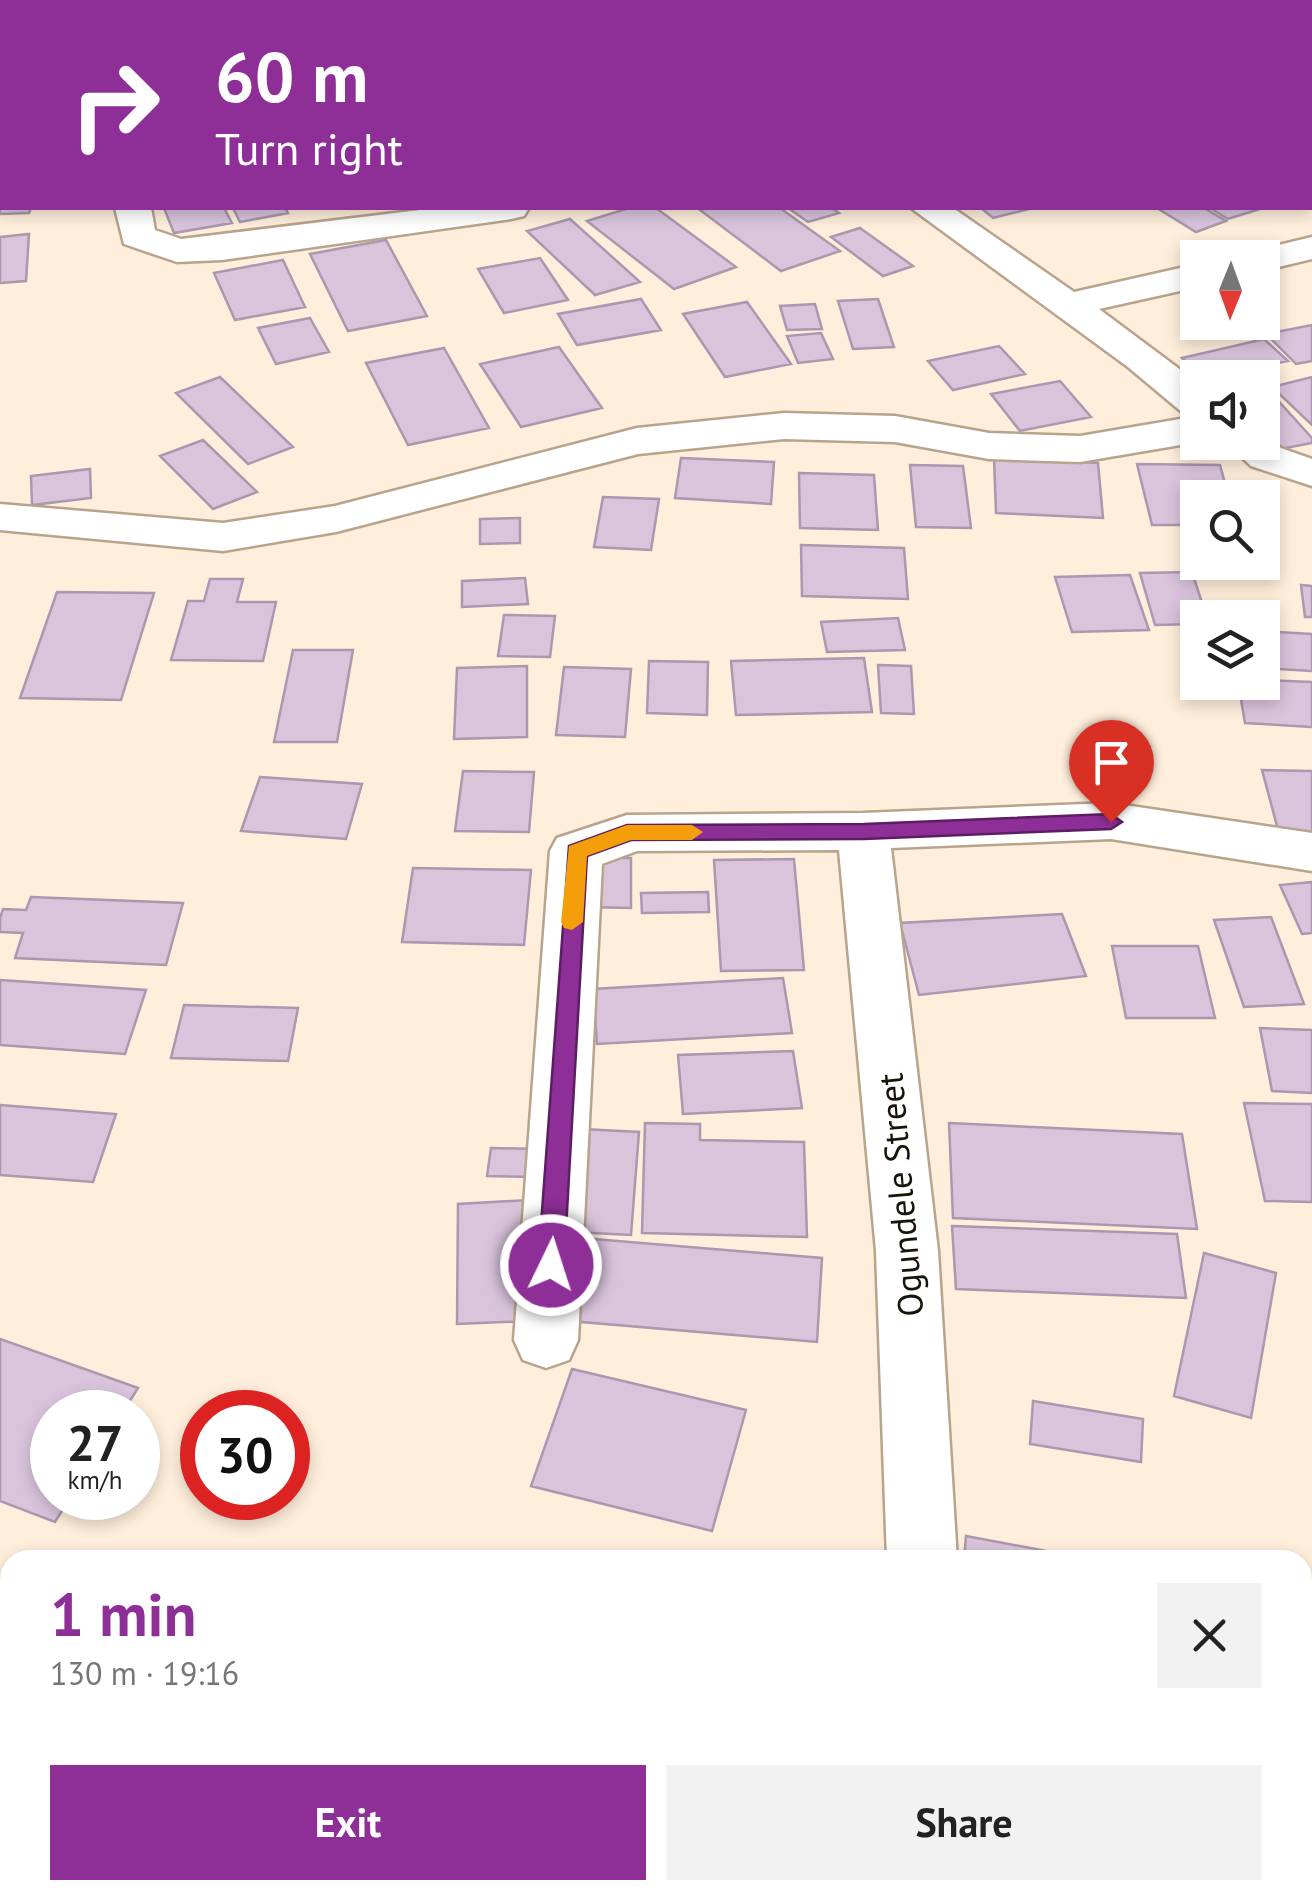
<!DOCTYPE html>
<html lang="en">
<head>
<meta charset="utf-8">
<style>
	:root { --surface:#fff; --page:#f2f2f2; --text:#222; --muted:#767676; --accent:#8e2e97 }
	body { margin:0; font-family:"PT Sans",sans-serif; background:var(--page); color:var(--text); height:100vh; display:flex; flex-direction:column; font-size:38px; white-space:nowrap }
	* { box-sizing:border-box; margin:0 }
	p { font-size:32px; color:var(--muted) }
	.icon { flex:none; width:55px; height:55px; fill:none; stroke:currentColor; stroke-width:2; stroke-linecap:round; stroke-linejoin:round }
	.map { position:relative; flex:1; overflow:hidden }
	.drawer { position:absolute; left:0px; top:1550px; width:1312px; height:350px; display:flex; flex-direction:column; background:var(--surface); border-radius:30px 30px 0 0; box-shadow:0 5px 15px #0003 }
	.drawer>* { flex:none }
	.guide { position:absolute; left:0px; top:0px; width:1312px; height:210px; box-shadow:0 5px 15px #0003; background:#8e2e97; color:#fff; overflow:hidden }
	.needle { width:65px; rotate:181deg }
	.fabs { position:absolute; left:1180px; top:240px; display:grid; gap:20px }
	.fabs a { display:grid; place-items:center; width:100px; height:100px; border-radius:0px; background:var(--surface); box-shadow:0 5px 15px #0003; font-size:50px }
	.speed { position:absolute; left:30px; top:1390px; display:flex; gap:20px; font-size:50px; font-weight:700; text-align:center }
	.speed>* { display:grid; place-content:center; width:130px; height:130px; border-radius:50%; background:var(--surface); box-shadow:0 5px 15px #0003; line-height:1 }
	.speed small { font-size:25px; font-weight:400 }
	.speed .limit { border:15px solid #d22; background:#fff; color:#111 }
	.pin { position:absolute; display:grid; place-items:center; width:85px; height:85px; color:#fff; margin:-102px -42px; border-radius:50% 50% 50% 0; rotate:-45deg; box-shadow:0 0 10px #0007 }
	.pin .icon { rotate:45deg }
	.me { position:absolute; width:110px; margin:-55px; rotate:4deg; stroke-linejoin:round; filter:drop-shadow(0 0 8px #0008) }
	.turn { display:flex; align-items:center; gap:35px; height:210px; padding:0 50px; font-size:45px }
	.turn .icon { width:130px; height:130px; stroke-width:2.5 }
	.turn b { display:block; font-size:70px; line-height:85px }
	.round { display:grid; place-items:center; flex:none; width:105px; height:105px; border-radius:0px; background:var(--page) }
	.head { display:flex; align-items:center; justify-content:space-between; height:170px; padding:0 50px }
	h1 { font-size:60px; font-weight:600; line-height:75px; color:var(--accent) }
	.primary-button { display:flex; gap:20px; margin-top:auto; padding:20px 50px }
	.primary-button a { flex:1; height:115px; border-radius:0px; background:var(--accent); color:#fff; font-size:40px; font-weight:600; line-height:115px; text-align:center }
	.primary-button a+a { background:var(--page); color:var(--text) }
	.map>svg:first-child { display:block }
</style>
</head>
<body>
<div class="map">
<svg width="1312" height="1900" viewBox="0 0 1312 1900">
	<rect width="100%" height="100%" fill="#ffeedb"/>
	<path fill="#d9c4dc" stroke="#ab97ae" stroke-width="2.5" d="M 805,0 L 900,0 L 901,2 L 806,2 Z
		M 1120,0 L 1235,0 L 1237,2 L 1121,2 Z
		M 0,189 L 2,208 L 31,208 L 29,213 L 0,214 Z
		M 164,208 L 224,208 L 232,223 L 174,233 Z
		M 233,208 L 285,208 L 288,213 L 240,222 Z
		M 629,208 L 656,208 L 736,267 L 674,289 L 587,221 Z
		M 709,208 L 780,208 L 840,251 L 781,271 L 700,210 Z
		M 788,208 L 832,208 L 839,213 L 808,222 Z
		M 981,208 L 1033,208 L 993,218 Z
		M 1157,208 L 1204,208 L 1226,221 L 1196,232 Z
		M 1210,208 L 1263,208 L 1228,219 Z
		M 570,219 L 640,282 L 595,295 L 527,231 Z
		M 860,228 L 913,266 L 883,276 L 831,237 Z
		M 29,234 L 26,281 L 0,283 L 0,237 Z
		M 386,240 L 427,316 L 348,331 L 310,254 Z
		M 540,258 L 568,300 L 504,313 L 478,269 Z
		M 283,260 L 305,307 L 235,320 L 214,273 Z
		M 641,299 L 661,330 L 577,345 L 558,314 Z
		M 878,299 L 894,347 L 853,349 L 838,301 Z
		M 747,302 L 791,364 L 725,377 L 683,314 Z
		M 815,304 L 822,329 L 787,330 L 780,306 Z
		M 310,318 L 329,352 L 276,364 L 258,328 Z
		M 1312,325 L 1312,361 L 1296,364 L 1266,334 Z
		M 821,333 L 833,359 L 798,363 L 787,336 Z
		M 1264,339 L 1288,361 L 1202,378 L 1182,358 Z
		M 999,346 L 1025,374 L 953,390 L 928,361 Z
		M 559,347 L 602,408 L 521,427 L 480,364 Z
		M 444,348 L 489,428 L 408,445 L 366,363 Z
		M 220,377 L 293,447 L 248,464 L 176,393 Z
		M 1312,377 L 1312,425 L 1272,387 Z
		M 1060,381 L 1091,417 L 1020,431 L 991,394 Z
		M 1265,386 L 1312,438 L 1312,443 L 1270,451 L 1262,442 Z
		M 203,440 L 257,492 L 213,509 L 160,456 Z
		M 681,458 L 774,462 L 771,504 L 675,498 Z
		M 994,458 L 1098,463 L 1103,518 L 996,513 Z
		M 1137,464 L 1220,465 L 1229,498 L 1198,498 L 1198,525 L 1152,525 Z
		M 910,465 L 963,466 L 971,528 L 916,527 Z
		M 90,469 L 91,498 L 32,505 L 31,476 Z
		M 799,473 L 874,475 L 878,530 L 800,528 Z
		M 603,497 L 659,499 L 651,550 L 594,547 Z
		M 520,518 L 520,543 L 480,544 L 480,519 Z
		M 801,545 L 904,548 L 908,599 L 802,596 Z
		M 1192,572 L 1207,618 L 1198,618 L 1198,624 L 1155,625 L 1140,573 Z
		M 1130,575 L 1149,630 L 1072,632 L 1055,577 Z
		M 525,578 L 528,604 L 462,607 L 462,581 Z
		M 210,579 L 243,579 L 237,602 L 276,602 L 263,661 L 171,660 L 188,601 L 204,601 Z
		M 1301,585 L 1312,586 L 1312,617 L 1305,617 Z
		M 57,592 L 154,593 L 121,700 L 20,698 Z
		M 504,615 L 555,616 L 550,657 L 498,656 Z
		M 898,618 L 905,650 L 827,652 L 821,622 Z
		M 1262,631 L 1312,634 L 1312,671 L 1262,668 Z
		M 293,650 L 353,650 L 337,742 L 274,742 Z
		M 864,658 L 872,712 L 736,715 L 731,661 Z
		M 649,661 L 708,662 L 707,715 L 647,713 Z
		M 878,665 L 911,666 L 914,714 L 881,713 Z
		M 527,666 L 527,737 L 454,739 L 457,668 Z
		M 564,667 L 631,669 L 625,737 L 556,735 Z
		M 1262,680 L 1312,682 L 1312,727 L 1245,723 L 1238,682 Z
		M 1262,770 L 1312,771 L 1312,841 L 1281,841 Z
		M 463,771 L 534,772 L 529,832 L 455,831 Z
		M 260,777 L 362,784 L 346,839 L 241,831 Z
		M 588,858 L 631,858 L 631,908 L 585,907 Z
		M 794,859 L 804,970 L 721,971 L 714,860 Z
		M 413,868 L 531,870 L 524,945 L 402,942 Z
		M 1312,882 L 1312,933 L 1302,934 L 1280,885 Z
		M 708,892 L 709,912 L 642,913 L 641,893 Z
		M 31,897 L 183,903 L 166,965 L 15,958 L 23,933 L 0,932 L 0,918 L 3,909 L 26,910 Z
		M 1062,914 L 1086,976 L 919,995 L 900,923 Z
		M 1271,917 L 1304,1004 L 1244,1007 L 1214,920 Z
		M 1112,946 L 1198,946 L 1215,1018 L 1126,1018 Z
		M 783,978 L 792,1033 L 597,1044 L 593,989 Z
		M 0,980 L 146,990 L 125,1054 L 0,1045 Z
		M 184,1005 L 298,1008 L 288,1061 L 171,1058 Z
		M 1260,1028 L 1312,1030 L 1312,1093 L 1272,1091 Z
		M 793,1051 L 802,1108 L 683,1114 L 678,1055 Z
		M 1244,1103 L 1312,1104 L 1312,1202 L 1265,1201 Z
		M 0,1105 L 116,1114 L 93,1182 L 0,1175 Z
		M 645,1123 L 700,1124 L 700,1140 L 804,1142 L 807,1237 L 642,1233 Z
		M 949,1123 L 1182,1134 L 1197,1229 L 953,1218 Z
		M 583,1129 L 639,1132 L 631,1235 L 573,1232 Z
		M 491,1148 L 538,1149 L 535,1177 L 487,1176 Z
		M 528,1200 L 530,1321 L 457,1324 L 458,1204 Z
		M 952,1226 L 1177,1234 L 1186,1298 L 956,1289 Z
		M 582,1238 L 822,1258 L 817,1342 L 570,1321 Z
		M 1204,1253 L 1276,1273 L 1251,1418 L 1174,1396 Z
		M 0,1339 L 138,1388 L 123,1412 L 52,1412 L 52,1498 L 70,1498 L 55,1522 L 0,1501 Z
		M 572,1369 L 746,1410 L 712,1531 L 531,1486 Z
		M 1033,1401 L 1143,1419 L 1141,1462 L 1030,1444 Z
		M 966,1536 L 1089,1559 L 1089,1560 L 964,1560 Z
		M 1302,1593 L 1312,1594 L 1312,1742 L 1302,1741 Z
		M 635,1890 L 805,1890 L 807,1900 L 636,1900 Z
		M 992,1890 L 1106,1890 L 1126,1894 L 1126,1900 L 991,1900 Z"/>
	<g fill="none" stroke-linecap="round" stroke-linejoin="round">
		<defs>
			<path id="minor" d="M 651,0 L 685,0 L 686,2 L 653,2 Z
				M 1310,117 L 1312,117 L 1312,138 L 1310,138 Z
				M 0,157 L 2,157 L 2,179 L 0,179 Z
				M 115,208 L 151,208 L 155,230 L 181,239 L 436,208 L 529,208 L 524,216 L 511,219 L 222,260 L 177,262 L 124,244 Z
				M 911,208 L 953,208 L 1074,292 L 1198,264 L 1198,287 L 1099,309 L 1198,383 L 1198,416 L 1183,413 L 1128,367 Z
				M 1312,237 L 1312,259 L 1262,271 L 1262,258 L 1245,258 L 1249,252 Z
				M 784,413 L 895,416 L 989,433 L 1080,436 L 1198,416 L 1198,442 L 1080,462 L 989,459 L 895,442 L 784,439 L 638,454 L 336,532 L 223,551 L 0,530 L 0,504 L 223,523 L 335,506 L 637,428 Z
				M 1262,433 L 1281,448 L 1312,459 L 1312,486 L 1251,466 L 1226,442 L 1262,442 Z
				M 1111,803 L 1312,833 L 1312,871 L 1111,839 L 891,848 L 938,1251 L 957,1560 L 887,1560 L 876,1251 L 839,850 L 637,851 L 602,864 L 578,1340 L 569,1360 L 546,1368 L 523,1360 L 514,1340 L 550,851 L 557,838 L 627,815 L 863,813 Z
				M 894,1890 L 972,1890 L 973,1900 L 895,1900 Z"/>
		</defs>
		<use href="#minor" stroke="#b8a48d" stroke-width="5"/>
		<use href="#minor" fill="#fff" fill-rule="evenodd"/>
	</g>
	<path fill="#8e2e97" stroke="#5c1e62" stroke-width="2.5" d="M 1111,814 L 1122,822 L 1111,829 L 864,839 L 631,840 L 587,856 L 564,1265 L 560,1273 L 542,1273 L 538,1265 L 569,846 L 627,825 L 864,824 Z"/>
	<path fill="#f59e0b" d="M 627,825 L 692,825 L 703,832 L 692,840 L 631,840 L 587,856 L 583,922 L 572,930 L 564,928 L 561,922 L 569,846 Z"/>
	<g text-anchor="middle" dominant-baseline="central" stroke-width="8" stroke-linejoin="round" paint-order="stroke">
		<g font-size="35" fill="#1a130a" stroke="#fefefe">
			<text transform="translate(900 1195) rotate(-95)">Ogundele Street</text>
		</g>
	</g>
</svg>
<div class="fabs">
<a><svg class="needle" viewBox="-14 -14 28 28"><path d="M0-13l5 13h-10z" fill="#e53935"/><path d="M0 13l5-13h-10z" fill="#767676"/></svg></a>
<a><svg class="icon" aria-label="sound" viewBox="0 0 24 24"><path d="M4 9h4l5-4v14l-5-4H4zM17 9q2 3 0 6"/></svg></a>
<a><svg class="icon" aria-label="search" viewBox="0 0 24 24"><circle cx="10" cy="10" r="6"/><path d="M15 15l6 6"/></svg></a>
<a><svg class="icon" aria-label="layers" viewBox="0 0 24 24"><path d="M12 4l9 5-9 5-9-5zM3 14l9 5 9-5"/></svg></a>
</div>
<div class="speed"><div>27<small>km/h</small></div><div class="limit">30</div></div>
<div class="pin" style="left:1111px;top:822px;background:#d93025"><svg class="icon" aria-label="arrive" viewBox="0 0 24 24"><path d="M6 21V4h12l-3 4 3 4H6"/></svg></div>
<svg class="me" style="left:551px;top:1265px" viewBox="-20 -20 40 40"><circle r="17" fill="#8e2e97" stroke="#fff" stroke-width="3"/><path d="M0-11L8 9 0 5-8 9z" fill="#fff"/></svg>
<div class="guide">
<div class="turn"><svg class="icon" aria-label="right" viewBox="0 0 24 24"><path d="M7 20v-9h11M14 6l5 5-5 5"/></svg><div><b>60 m</b>Turn right</div></div>
</div>
<section class="drawer">
<div class="head"><div><h1>1 min</h1><p>130 m · 19:16</p></div><a class="round"><svg class="icon" aria-label="close" viewBox="0 0 24 24"><path d="M6 6l12 12M18 6L6 18"/></svg></a></div>
<div class="primary-button"><a>Exit</a><a>Share</a></div>
</section>
</div>
</body>
</html>
